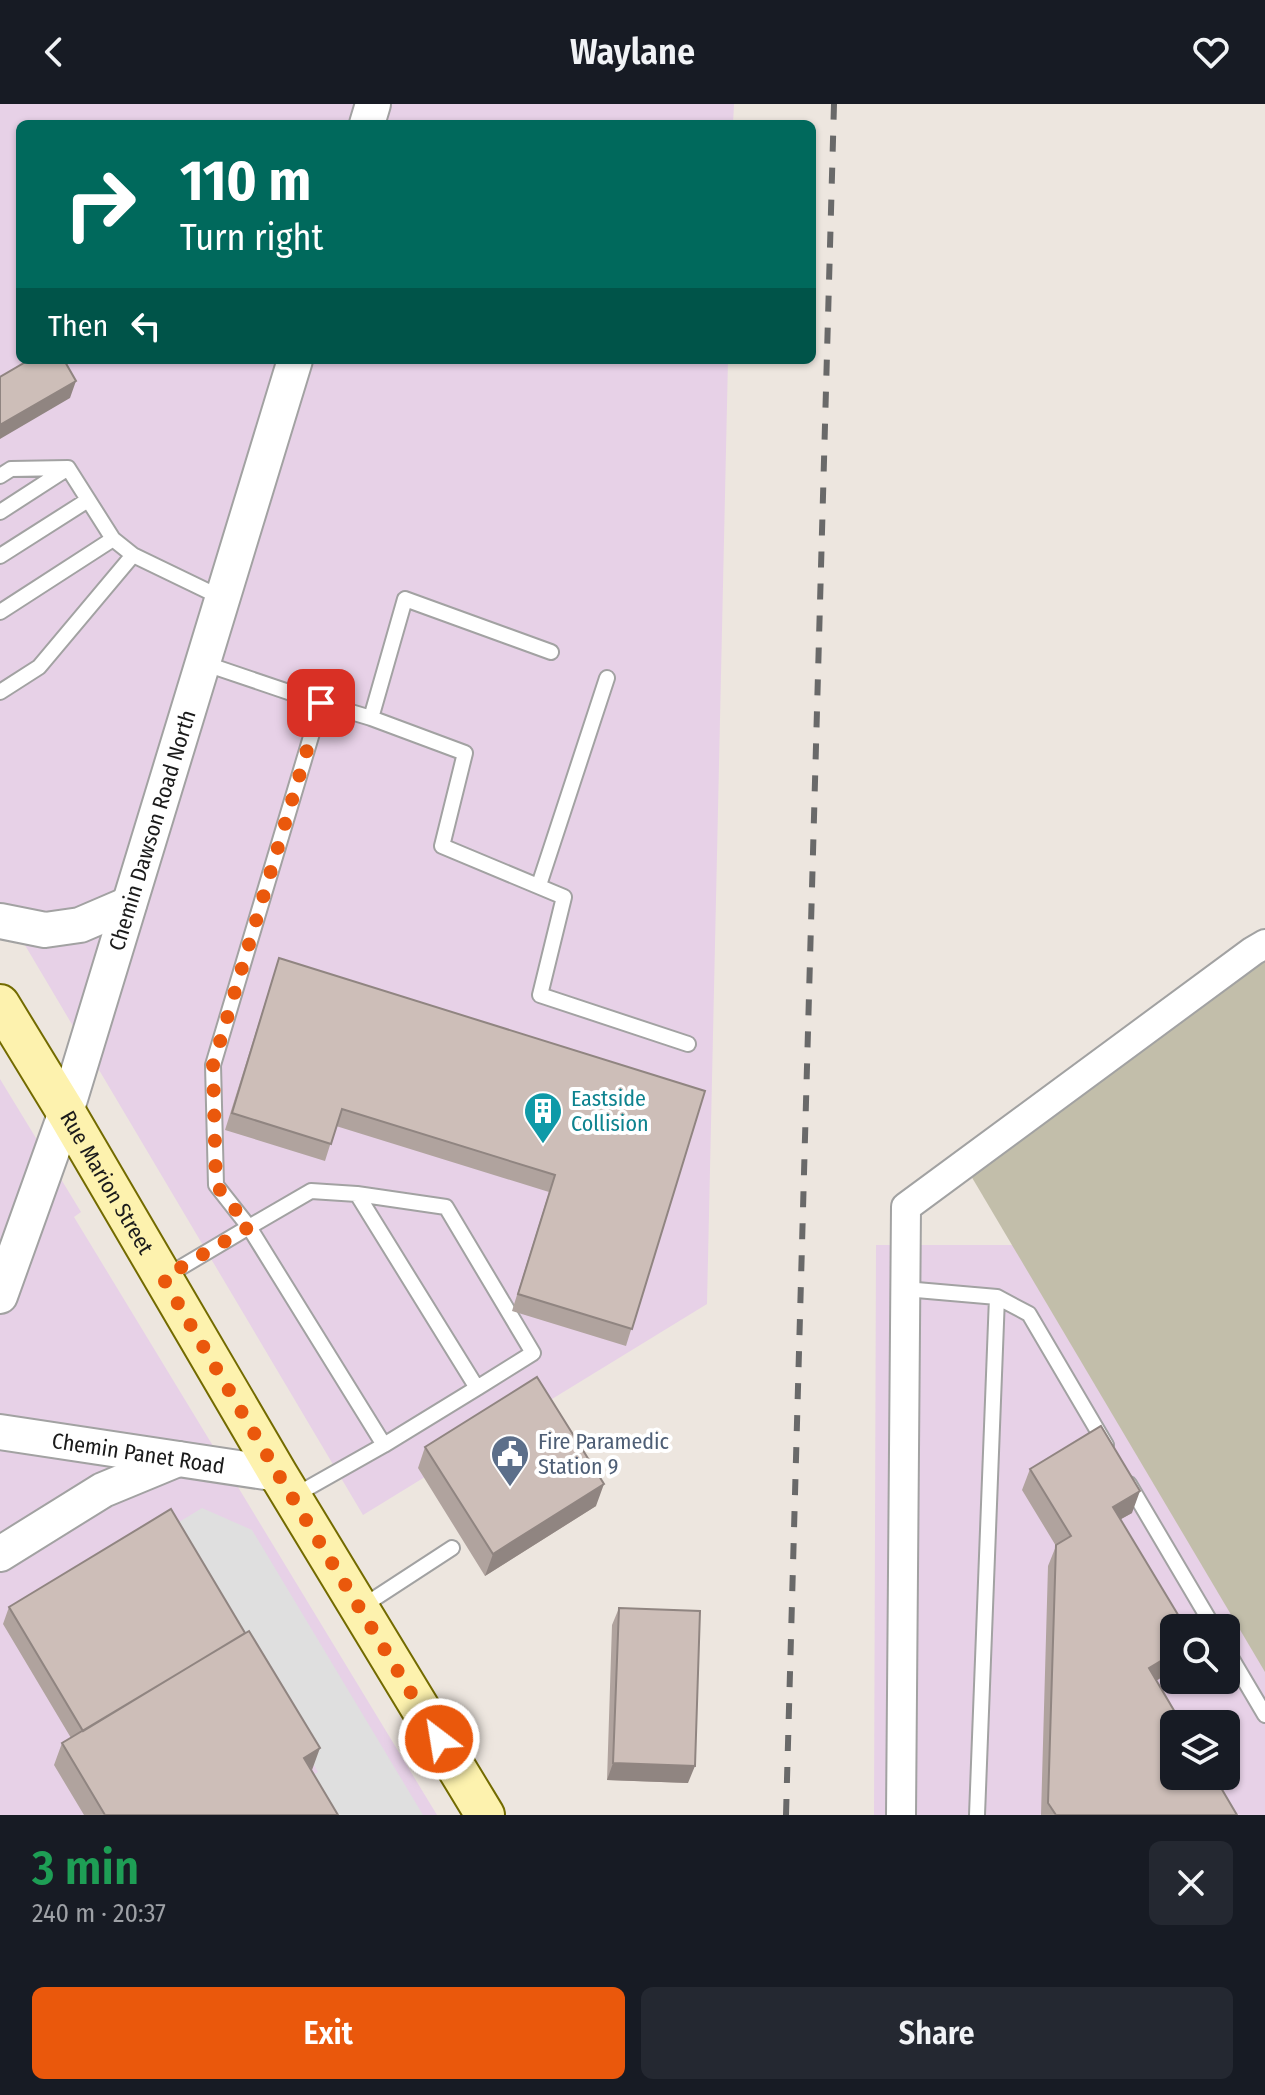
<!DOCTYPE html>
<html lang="en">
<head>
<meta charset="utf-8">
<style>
	:root { --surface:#171b24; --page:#242831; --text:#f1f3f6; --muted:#9ea1a6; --accent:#ea580c }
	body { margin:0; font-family:"Fira Sans Condensed",sans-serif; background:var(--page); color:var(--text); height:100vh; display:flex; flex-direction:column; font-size:30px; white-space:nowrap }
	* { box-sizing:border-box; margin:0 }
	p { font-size:26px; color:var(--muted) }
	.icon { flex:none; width:44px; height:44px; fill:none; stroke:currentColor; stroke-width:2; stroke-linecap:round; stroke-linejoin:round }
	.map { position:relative; height:1711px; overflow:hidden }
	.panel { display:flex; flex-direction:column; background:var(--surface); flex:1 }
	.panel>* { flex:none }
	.banner { position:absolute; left:16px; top:16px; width:800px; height:244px; border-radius:12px; box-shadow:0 2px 6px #0004; background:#00695c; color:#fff; overflow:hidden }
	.tools { position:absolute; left:1160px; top:1510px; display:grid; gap:16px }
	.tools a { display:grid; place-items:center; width:80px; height:80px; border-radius:12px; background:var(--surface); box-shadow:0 2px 6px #0004; font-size:40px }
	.pin { position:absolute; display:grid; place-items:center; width:68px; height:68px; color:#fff; margin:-34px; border-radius:16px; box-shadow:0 4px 12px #0006 }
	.me { position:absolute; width:88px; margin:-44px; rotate:329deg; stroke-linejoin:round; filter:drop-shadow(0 0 6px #0008) }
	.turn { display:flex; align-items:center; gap:28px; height:168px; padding:0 32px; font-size:36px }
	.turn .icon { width:104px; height:104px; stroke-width:2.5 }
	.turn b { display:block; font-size:56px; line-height:68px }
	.then { display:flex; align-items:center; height:76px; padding:0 32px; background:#0003; gap:16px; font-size:30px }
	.round { display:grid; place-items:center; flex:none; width:84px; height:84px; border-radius:12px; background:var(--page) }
	.head { display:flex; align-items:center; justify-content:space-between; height:136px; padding:0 32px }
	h1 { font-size:48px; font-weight:600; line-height:60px; color:#1e9e55 }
	.primary-button { display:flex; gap:16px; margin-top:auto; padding:16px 32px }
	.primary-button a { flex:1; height:92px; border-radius:12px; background:var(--accent); color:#fff; font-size:32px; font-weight:600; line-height:92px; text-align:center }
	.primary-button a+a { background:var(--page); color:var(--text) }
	header { display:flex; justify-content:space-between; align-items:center; height:104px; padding:0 32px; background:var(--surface); font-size:36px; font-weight:600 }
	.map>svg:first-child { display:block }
</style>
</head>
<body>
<header><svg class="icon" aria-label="back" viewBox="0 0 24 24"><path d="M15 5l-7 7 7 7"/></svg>Waylane<svg class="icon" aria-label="heart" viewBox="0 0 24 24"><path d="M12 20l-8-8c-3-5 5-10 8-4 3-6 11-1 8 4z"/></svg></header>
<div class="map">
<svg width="1265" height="1711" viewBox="0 0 1265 1711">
	<rect width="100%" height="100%" fill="#ede6df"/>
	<path fill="#e7d1e7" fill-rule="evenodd" d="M 0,0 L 734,0 L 733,20 L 20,20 L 20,256 L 728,256 L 707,1200 L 363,1411 L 0,799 Z
		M 0,975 L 81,1108 L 74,1113 L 437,1711 L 0,1711 Z
		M 876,1141 L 1129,1141 L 1265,1365 L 1265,1711 L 874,1711 ZM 1174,1524 L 1226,1524 L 1226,1576 L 1174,1576 ZM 1174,1620 L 1226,1620 L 1226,1672 L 1174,1672 Z"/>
	<path fill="#c2beaa" d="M 1265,853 L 1265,1568 L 964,1060 Z"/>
	<path fill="#dfdfdf" d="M 202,1404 L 252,1426 L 423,1711 L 325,1711 L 305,1676 L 318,1668 L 171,1423 Z"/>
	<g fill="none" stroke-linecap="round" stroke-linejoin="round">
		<defs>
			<path id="service" d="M 0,372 L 11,365 L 68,364 L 113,435 L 133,451
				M 0,408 L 68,364
				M 0,452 L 88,396
				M 0,508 L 113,435
				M 0,588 L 39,563 L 133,451 L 222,494
				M 321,599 L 371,614 L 405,495 L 551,548
				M 371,614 L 465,649 L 442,742 L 564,793 L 540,891 L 688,940
				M 539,781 L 607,574
				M 357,1090 L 446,1103 L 533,1249 L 477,1284
				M 163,1174 L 249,1123 L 216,1081 L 213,961 L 321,599 L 203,559
				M 905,1185 L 997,1193 L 1029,1210 L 1106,1341
				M 1129,1380 L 1214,1524
				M 292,1393 L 384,1341 L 249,1123 L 311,1087 L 357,1090 L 477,1284 L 384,1341
				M 360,1504 L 452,1444
				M 1226,1545 L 1265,1611
				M 977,1711 L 997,1193"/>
			<path id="minor" d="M 901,1711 L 906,1103 L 1253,847 L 1265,840"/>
			<g id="tertiary">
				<path d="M 367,20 L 373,0"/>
				<path d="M 0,817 L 45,826 L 80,821 L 129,800"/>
				<path id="s1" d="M 0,1192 L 66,1008 L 295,256"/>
				<path id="s2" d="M 0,1328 L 278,1370"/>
				<path d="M 0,1450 L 103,1386 L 178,1355"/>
			</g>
			<g id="secondary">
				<path id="s3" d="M 0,900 L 66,1008 L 278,1370 L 485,1711"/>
			</g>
		</defs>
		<use href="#service" stroke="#a2a2a2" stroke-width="18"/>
		<use href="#minor" stroke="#a2a2a2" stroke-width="32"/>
		<use href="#tertiary" stroke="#a2a2a2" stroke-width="38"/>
		<use href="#secondary" stroke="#736b00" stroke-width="42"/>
		<use href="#service" stroke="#fff" stroke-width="14"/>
		<use href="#minor" stroke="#fff" stroke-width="28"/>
		<use href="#tertiary" stroke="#fff" stroke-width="34"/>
		<use href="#secondary" stroke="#fdf2ae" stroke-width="38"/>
		<path stroke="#696969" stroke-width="6" stroke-dasharray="16 16" stroke-linecap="butt" d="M 786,1711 L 834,0"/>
	</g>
	<path fill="#b0a39e" d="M 279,854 L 705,987 L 626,1242 L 512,1207 L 549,1088 L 336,1022 L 325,1057 L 225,1026 Z
		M 425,1343 L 596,1402 L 485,1472 L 418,1364 Z
		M 1030,1365 L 1132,1409 L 1121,1415 L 1156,1577 L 1237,1711 L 1041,1711 L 1048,1462 L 1056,1442 L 1022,1386 Z
		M 9,1503 L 311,1666 L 338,1711 L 84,1711 L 54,1661 L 62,1639 L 71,1634 L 3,1520 Z
		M 619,1504 L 688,1679 L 607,1676 L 612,1521 Z"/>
	<path fill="#908581" d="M 76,277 L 70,294 L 0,335 L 0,321 Z
		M 604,1380 L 596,1402 L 485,1472 L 493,1450 Z
		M 1140,1387 L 1132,1409 L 1105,1424 L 1113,1403 Z
		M 1174,1549 L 1174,1566 L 1141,1586 L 1149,1564 Z
		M 320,1644 L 312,1666 L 304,1654 Z
		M 613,1659 L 695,1662 L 688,1679 L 607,1676 Z"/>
	<path fill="#cdbeb8" stroke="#908581" stroke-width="2" d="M 29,256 L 64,256 L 76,277 L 0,321 L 0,273 Z
		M 279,854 L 705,987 L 632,1225 L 518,1190 L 555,1071 L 342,1005 L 331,1040 L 232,1009 Z
		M 537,1273 L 604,1380 L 493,1450 L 425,1343 Z
		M 1101,1322 L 1140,1387 L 1113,1403 L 1186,1524 L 1174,1524 L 1174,1549 L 1149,1564 L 1182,1620 L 1174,1620 L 1174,1672 L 1214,1672 L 1237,1711 L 1056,1711 L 1048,1699 L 1056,1441 L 1071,1432 L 1030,1365 Z
		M 171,1405 L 245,1529 L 83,1627 L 9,1503 Z
		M 619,1504 L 700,1507 L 695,1662 L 613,1659 Z
		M 249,1527 L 320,1644 L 304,1654 L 338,1711 L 105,1711 L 62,1639 Z"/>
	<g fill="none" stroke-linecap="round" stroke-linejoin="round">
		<path stroke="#ea580c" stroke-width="14" stroke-dasharray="0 25.2" d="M 321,599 L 213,961 L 216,1081 L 249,1123 L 163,1174 L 278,1370 L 439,1635"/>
	</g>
	<defs>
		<symbol id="building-pin" viewBox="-11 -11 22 30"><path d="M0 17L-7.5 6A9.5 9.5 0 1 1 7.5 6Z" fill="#0f9aa8" stroke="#fff"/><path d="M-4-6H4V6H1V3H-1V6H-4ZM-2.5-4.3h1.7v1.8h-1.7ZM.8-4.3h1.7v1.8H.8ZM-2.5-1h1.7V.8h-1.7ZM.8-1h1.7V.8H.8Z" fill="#fff"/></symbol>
		<symbol id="civic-pin" viewBox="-11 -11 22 30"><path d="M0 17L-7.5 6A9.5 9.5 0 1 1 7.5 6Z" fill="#5c6f8a" stroke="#fff"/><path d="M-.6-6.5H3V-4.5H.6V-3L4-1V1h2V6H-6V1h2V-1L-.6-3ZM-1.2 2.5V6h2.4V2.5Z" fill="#fff"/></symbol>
	</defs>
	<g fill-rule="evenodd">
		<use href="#building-pin" x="521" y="985" width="44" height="60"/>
		<use href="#civic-pin" x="488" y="1328" width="44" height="60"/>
	</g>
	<g text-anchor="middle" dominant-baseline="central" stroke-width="8" stroke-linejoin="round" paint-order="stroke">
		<g font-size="22" fill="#1b1b1b" stroke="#fff">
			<text stroke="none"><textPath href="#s1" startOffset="490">Chemin Dawson Road North</textPath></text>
			<text stroke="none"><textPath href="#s3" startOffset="208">Rue Marion Street</textPath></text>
			<text stroke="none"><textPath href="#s2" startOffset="140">Chemin Panet Road</textPath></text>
		</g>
		<g font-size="22" fill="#0d838f" stroke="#fff" text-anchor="start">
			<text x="571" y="994">Eastside<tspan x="571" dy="25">Collision</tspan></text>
		</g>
		<g font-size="22" fill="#4e5e75" stroke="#fff" text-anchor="start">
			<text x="538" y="1337">Fire Paramedic<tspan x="538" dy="25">Station 9</tspan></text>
		</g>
	</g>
</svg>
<div class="tools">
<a><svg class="icon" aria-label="search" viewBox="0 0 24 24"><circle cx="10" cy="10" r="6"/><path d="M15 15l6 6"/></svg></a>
<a><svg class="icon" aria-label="layers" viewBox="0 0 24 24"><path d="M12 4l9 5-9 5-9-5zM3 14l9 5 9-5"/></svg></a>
</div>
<div class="pin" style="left:321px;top:599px;background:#d93025"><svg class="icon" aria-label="arrive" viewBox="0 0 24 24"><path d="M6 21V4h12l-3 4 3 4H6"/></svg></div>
<svg class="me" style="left:439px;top:1635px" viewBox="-20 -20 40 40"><circle r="17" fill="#ea580c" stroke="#fff" stroke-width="3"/><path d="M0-11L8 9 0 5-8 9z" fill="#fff"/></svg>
<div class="banner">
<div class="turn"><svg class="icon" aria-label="right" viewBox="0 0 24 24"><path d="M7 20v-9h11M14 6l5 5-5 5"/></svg><div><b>110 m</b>Turn right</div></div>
<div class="then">Then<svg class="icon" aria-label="left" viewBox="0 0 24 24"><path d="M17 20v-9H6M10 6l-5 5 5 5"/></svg></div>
</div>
</div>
<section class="panel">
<div class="head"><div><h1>3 min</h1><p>240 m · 20:37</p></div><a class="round"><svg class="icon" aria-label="close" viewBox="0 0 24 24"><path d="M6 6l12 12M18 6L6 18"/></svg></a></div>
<div class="primary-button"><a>Exit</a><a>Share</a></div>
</section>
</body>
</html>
